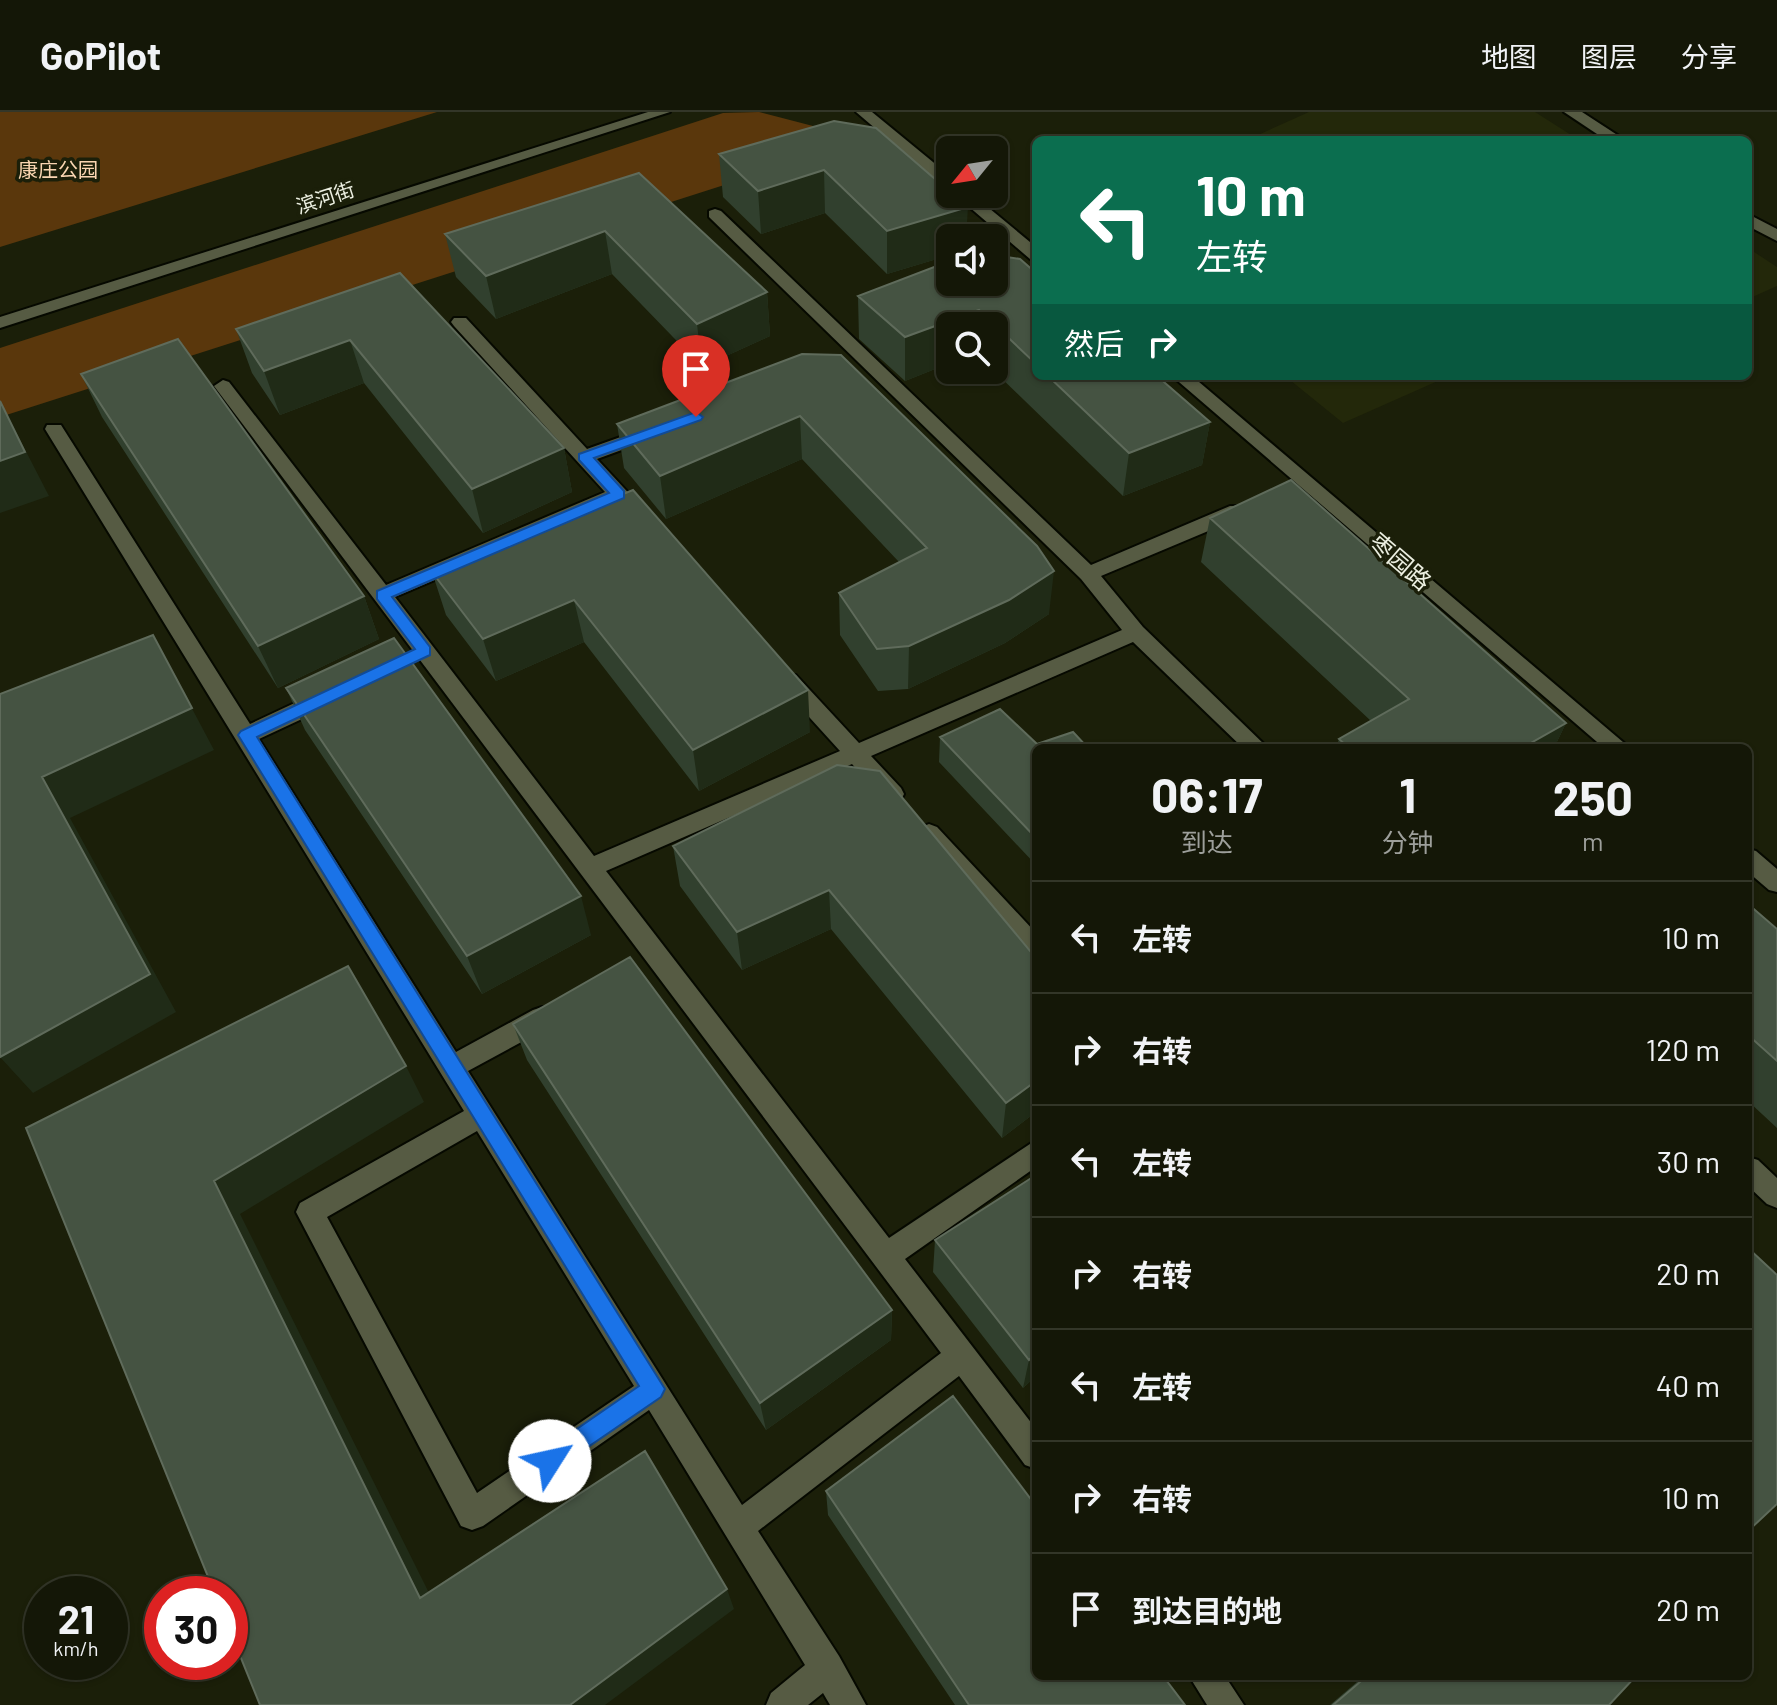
<!DOCTYPE html>
<html lang="zh">
<head>
<meta charset="utf-8">
<style>
	:root { --surface:#141707; --page:#1d2011; --text:#f1f3f6; --muted:#9d9f9b; --line:#333628 }
	body { margin:0; font-family:Barlow,"Noto Sans SC",sans-serif; background:var(--page); color:var(--text); height:100vh; display:flex; flex-direction:column; font-size:30px; white-space:nowrap }
	* { box-sizing:border-box; margin:0 }
	p { font-size:26px; color:var(--muted) }
	.icon { flex:none; width:44px; height:44px; fill:none; stroke:currentColor; stroke-width:2; stroke-linecap:round; stroke-linejoin:round }
	.map { position:relative; flex:1; overflow:hidden }
	.details { position:absolute; left:1032px; top:632px; width:720px; height:936px; display:flex; flex-direction:column; background:var(--surface); border-radius:12px; box-shadow:0 2px 6px #0004,0 0 0 2px var(--line) }
	.details>* { flex:none }
	.top-card { position:absolute; left:1032px; top:24px; width:720px; height:244px; border-radius:12px; box-shadow:0 2px 6px #0004,0 0 0 2px var(--line); background:#0b6e4f; color:#fff; overflow:hidden }
	.needle { width:52px; rotate:240deg }
	.controls { position:absolute; left:936px; top:24px; display:grid; gap:16px }
	.controls a { display:grid; place-items:center; width:72px; height:72px; border-radius:12px; background:var(--surface); box-shadow:0 2px 6px #0004,0 0 0 2px var(--line); font-size:40px }
	.speed { position:absolute; left:24px; top:1464px; display:flex; gap:16px; font-size:40px; font-weight:700; text-align:center }
	.speed>* { display:grid; place-content:center; width:104px; height:104px; border-radius:50%; background:var(--surface); box-shadow:0 2px 6px #0004,0 0 0 2px var(--line); line-height:1 }
	.speed small { font-size:20px; font-weight:400 }
	.speed .limit { border:12px solid #d22; background:#fff; color:#111 }
	.pin { position:absolute; display:grid; place-items:center; width:68px; height:68px; color:#fff; margin:-82px -34px; border-radius:50% 50% 50% 0; rotate:-45deg; box-shadow:0 0 8px #0007 }
	.pin .icon { rotate:45deg }
	.me { position:absolute; width:88px; margin:-44px; rotate:55deg; stroke-linejoin:round; filter:drop-shadow(0 0 6px #0008) }
	.turn { display:flex; align-items:center; gap:28px; height:168px; padding:0 32px; font-size:36px }
	.turn .icon { width:104px; height:104px; stroke-width:2.5 }
	.turn b { display:block; font-size:56px; line-height:68px }
	.then { display:flex; align-items:center; height:76px; padding:0 32px; background:#0003; gap:16px; font-size:30px }
	.eta { display:flex; justify-content:space-evenly; align-items:center; height:136px; text-align:center }
	.eta b { font-size:48px; font-weight:700; line-height:56px }
	ul { padding:0; list-style:none }
	li { display:flex; align-items:center; gap:24px; height:112px; padding:0 32px; border-top:2px solid var(--line) }
	li div { flex:1 }
	li b { display:block; font-size:30px }
	li em { font-style:normal }
	header { display:flex; align-items:center; gap:48px; box-sizing:border-box; height:112px; padding:0 40px; background:var(--surface); border-bottom:2px solid var(--line) }
	header strong { font-size:38px }
	nav { display:flex; gap:44px; margin-inline-start:auto; font-size:28px }
	.map>svg:first-child { display:block }
</style>
</head>
<body>
<header>
<strong>GoPilot</strong>
<nav><a>地图</a><a>图层</a><a>分享</a></nav>
</header>
<div class="map">
<svg width="1777" height="1593" viewBox="0 0 1777 1593">
	<rect width="100%" height="100%" fill="#1b1f09"/>
	<path fill="#23280a" d="M 1309,0 L 1535,0 L 1579,28 L 1247,28 Z
		M 1748,136 L 1777,155 L 1777,174 L 1748,187 Z
		M 1285,264 L 1449,264 L 1343,311 Z"/>
	<path fill="#5a370c" d="M 0,0 L 437,0 L 0,135 Z
		M 759,0 L 813,14 L 837,37 L 0,305 L 0,236 L 723,1 Z"/>
	<g fill="none" stroke-linecap="round" stroke-linejoin="round">
		<defs>
			<path id="street" d="M 1564,0 L 1582,0 L 1625,28 L 1606,28 Z
				M 715,97 L 721,99 L 1091,453 L 1230,394 L 1244,394 L 1247,399 L 1244,404 L 1101,464 L 1143,515 L 1268,636 L 1243,636 L 1133,530 L 871,644 L 901,676 L 904,682 L 901,688 C 881,695 865,666 852,652 L 606,759 L 889,1126 L 1036,1028 L 1036,1055 L 905,1147 L 1036,1317 L 1036,1357 L 1025,1353 L 959,1264 L 758,1419 L 839,1544 L 866,1593 L 830,1593 L 823,1581 L 808,1593 L 766,1593 L 771,1581 L 805,1553 L 649,1298 L 483,1414 L 472,1418 L 461,1414 L 296,1100 L 300,1091 L 464,999 L 45,317 L 47,313 L 61,313 L 250,612 L 316,581 L 332,581 L 335,587 L 332,593 L 259,627 L 456,940 L 533,898 L 542,895 L 551,898 L 555,906 L 551,914 L 468,959 L 742,1393 L 941,1241 L 214,274 L 223,268 L 229,270 L 386,473 L 605,380 L 454,214 L 451,210 L 454,206 L 466,206 L 587,337 L 643,317 L 657,317 L 659,321 L 657,325 L 597,347 L 649,403 L 652,408 L 649,413 L 635,413 L 615,391 L 395,485 L 594,744 L 840,639 L 780,573 L 777,568 L 780,563 L 796,563 L 859,631 L 1122,518 L 1081,467 L 709,105 L 709,99 ZM 477,1019 L 634,1274 L 477,1381 L 327,1105 Z
				M 1748,102 L 1777,117 L 1777,129 L 1748,114 Z
				M 929,712 L 937,715 L 1036,821 L 1036,847 L 1027,844 L 921,727 L 917,721 L 921,715 Z
				M 1748,1045 L 1758,1048 L 1777,1066 L 1777,1096 L 1767,1092 L 1748,1074 Z
				M 1189,1564 L 1225,1564 L 1244,1593 L 1207,1593 Z"/>
			<path id="secondary" d="M 648,0 L 670,0 L 0,216 L 0,205 Z
				M 856,0 L 872,0 L 950,64 L 950,77 L 944,75 Z
				M 954,82 L 972,82 L 1036,135 L 1036,148 L 1030,147 Z
				M 1172,264 L 1192,264 L 1630,636 L 1604,636 Z
				M 1748,737 L 1756,739 L 1777,757 L 1777,780 L 1769,778 L 1748,760 Z"/>
		</defs>
		<use href="#street" stroke="#060900" stroke-width="4"/>
		<use href="#secondary" stroke="#060900" stroke-width="4"/>
		<use href="#street" fill="#565b43" fill-rule="evenodd"/>
		<use href="#secondary" fill="#565b43" fill-rule="evenodd"/>
	</g>
	<path fill="#31402e" d="M 834,9 L 950,126 L 950,143 L 887,162 L 825,101 L 761,122 L 723,85 L 719,42 Z
		M 639,61 L 767,180 L 770,224 L 702,255 L 612,162 L 496,207 L 456,165 L 445,122 Z
		M 400,161 L 564,336 L 572,380 L 483,421 L 364,271 L 280,303 L 252,261 L 236,217 Z
		M 1036,161 L 1036,264 L 1157,264 L 1210,310 L 1202,353 L 1123,384 L 993,258 L 994,214 L 950,214 L 950,251 L 905,269 L 859,227 L 858,184 Z
		M 802,242 L 1049,502 L 1005,531 L 908,577 L 878,579 L 840,523 L 839,481 L 899,450 L 802,347 L 666,407 L 624,356 L 617,312 Z
		M 81,262 L 364,484 L 379,527 L 278,576 L 102,305 Z
		M 633,378 L 810,620 L 699,679 L 584,530 L 496,569 L 446,503 L 432,460 Z
		M 1210,406 L 1566,611 L 1554,636 L 1336,636 L 1339,627 L 1371,609 L 1201,450 Z
		M 286,576 L 591,823 L 482,882 L 305,618 Z
		M 940,625 L 1037,632 L 1036,636 L 1036,753 L 939,650 Z
		M 837,653 L 1036,846 L 1036,1000 L 1002,1026 L 831,817 L 742,858 L 680,774 L 673,734 Z
		M 1748,792 L 1777,817 L 1777,1016 L 1748,989 Z
		M 513,912 L 892,1198 L 891,1228 L 766,1318 L 527,948 Z
		M 1036,1063 L 1036,1264 L 1023,1276 L 933,1160 L 935,1128 Z
		M 826,1379 L 1185,1593 L 955,1593 L 828,1403 Z
		M 1364,1564 L 1636,1564 L 1609,1593 L 1330,1593 Z"/>
	<path fill="#202b17" d="M 824,58 L 825,101 L 761,122 L 758,79 Z
		M 968,95 L 966,126 L 950,126 L 950,143 L 887,162 L 887,119 Z
		M 605,119 L 612,162 L 496,207 L 486,164 Z
		M 767,180 L 770,224 L 702,255 L 697,212 Z
		M 979,198 L 978,214 L 950,214 L 950,251 L 905,269 L 905,225 Z
		M 350,228 L 364,271 L 280,303 L 264,259 Z
		M 0,289 L 49,384 L 0,401 Z
		M 800,304 L 802,347 L 666,407 L 660,364 Z
		M 1210,310 L 1202,353 L 1123,384 L 1129,341 Z
		M 564,336 L 572,380 L 483,421 L 472,377 Z
		M 1054,459 L 1049,502 L 1005,531 L 908,577 L 909,534 Z
		M 364,484 L 379,527 L 278,576 L 258,534 Z
		M 574,488 L 584,530 L 496,569 L 483,527 Z
		M 153,523 L 214,638 L 70,706 L 176,900 L 33,981 L 0,945 L 42,665 Z
		M 808,578 L 810,620 L 699,679 L 693,638 Z
		M 1566,611 L 1554,636 L 1522,636 Z
		M 829,778 L 831,817 L 742,858 L 737,820 Z
		M 581,784 L 591,823 L 482,882 L 467,844 Z
		M 406,954 L 424,990 L 240,1102 L 441,1505 L 420,1486 L 214,1069 Z
		M 1036,969 L 1036,1000 L 1002,1026 L 1006,991 Z
		M 892,1198 L 891,1228 L 766,1318 L 760,1291 Z
		M 1036,1241 L 1036,1264 L 1023,1276 L 1029,1248 Z
		M 727,1477 L 734,1497 L 605,1593 L 570,1593 Z"/>
	<path fill="#455342" stroke="#5f6b5b" stroke-width="2" d="M 834,9 L 876,16 L 950,80 L 950,82 L 952,82 L 968,95 L 887,119 L 824,58 L 758,79 L 719,42 Z
		M 639,61 L 767,180 L 697,212 L 605,119 L 486,164 L 445,122 Z
		M 994,143 L 1020,147 L 1036,161 L 1036,252 L 979,198 L 905,225 L 858,184 L 950,149 L 950,170 L 994,170 Z
		M 400,161 L 564,336 L 472,377 L 350,228 L 264,259 L 236,217 Z
		M 178,227 L 364,484 L 258,534 L 81,262 Z
		M 802,242 L 841,243 L 1037,434 L 1054,459 L 1009,488 L 909,534 L 877,537 L 839,481 L 927,436 L 800,304 L 660,364 L 617,312 Z
		M 1048,264 L 1157,264 L 1210,310 L 1129,341 Z
		M 0,289 L 25,340 L 0,349 Z
		M 1291,368 L 1566,611 L 1522,636 L 1349,636 L 1339,627 L 1409,587 L 1210,406 Z
		M 633,378 L 808,578 L 693,638 L 574,488 L 483,527 L 432,460 Z
		M 153,523 L 192,596 L 42,665 L 150,862 L 0,945 L 0,582 Z
		M 394,526 L 581,784 L 467,844 L 286,576 Z
		M 1000,597 L 1037,632 L 1073,620 L 1088,636 L 1036,636 L 1036,726 L 940,625 Z
		M 837,653 L 880,659 L 1036,846 L 1036,969 L 1006,991 L 829,778 L 737,820 L 673,734 Z
		M 1748,792 L 1777,817 L 1777,949 L 1748,923 Z
		M 630,845 L 892,1198 L 760,1291 L 513,912 Z
		M 348,854 L 406,954 L 214,1069 L 420,1486 L 645,1339 L 727,1477 L 570,1593 L 260,1593 L 230,1519 L 230,1482 L 215,1482 L 26,1016 Z
		M 1036,1063 L 1036,1241 L 1029,1248 L 935,1128 Z
		M 1748,1136 L 1777,1163 L 1777,1392 L 1748,1419 Z
		M 953,1284 L 1036,1394 L 1036,1564 L 1163,1564 L 1185,1593 L 969,1593 L 826,1379 Z
		M 1367,1564 L 1636,1564 L 1609,1593 L 1333,1593 Z"/>
	<path fill="#1a73e8" stroke="#114b97" stroke-width="2" d="M 696,300 L 703,305 L 701,308 L 594,346 L 624,379 L 624,386 L 392,485 L 430,535 L 430,543 L 257,625 L 665,1277 L 661,1285 L 550,1361 L 542,1357 L 538,1349 L 542,1341 L 639,1274 L 238,623 L 241,619 L 415,537 L 377,487 L 377,479 L 609,381 L 579,348 L 579,342 Z"/>
	<g text-anchor="middle" dominant-baseline="central" stroke-width="7" stroke-linejoin="round" paint-order="stroke">
		<g font-size="20" fill="#f9d5b1" stroke="#1b1f09">
			<text x="58" y="57">康庄公园</text>
		</g>
		<g font-size="20" fill="#ecefe1" stroke="#1b1f09">
			<text transform="translate(325 85) rotate(-18)">滨河街</text>
		</g>
		<g font-size="24" fill="#ecefe1" stroke="#1b1f09">
			<text transform="translate(1401 449) rotate(41)">枣园路</text>
		</g>
	</g>
</svg>
<div class="controls">
<a><svg class="needle" viewBox="-14 -14 28 28"><path d="M0-13l5 13h-10z" fill="#e53935"/><path d="M0 13l5-13h-10z" fill="#9d9f9b"/></svg></a>
<a><svg class="icon" aria-label="sound" viewBox="0 0 24 24"><path d="M4 9h4l5-4v14l-5-4H4zM17 9q2 3 0 6"/></svg></a>
<a><svg class="icon" aria-label="search" viewBox="0 0 24 24"><circle cx="10" cy="10" r="6"/><path d="M15 15l6 6"/></svg></a>
</div>
<div class="speed"><div>21<small>km/h</small></div><div class="limit">30</div></div>
<div class="pin" style="left:696px;top:305px;background:#d93025"><svg class="icon" aria-label="arrive" viewBox="0 0 24 24"><path d="M6 21V4h12l-3 4 3 4H6"/></svg></div>
<svg class="me" style="left:550px;top:1349px" viewBox="-20 -20 40 40"><circle r="19" fill="#fff"/><path d="M0-13L10 11 0 6-10 11z" fill="#1a73e8"/></svg>
<div class="top-card">
<div class="turn"><svg class="icon" aria-label="left" viewBox="0 0 24 24"><path d="M17 20v-9H6M10 6l-5 5 5 5"/></svg><div><b>10 m</b>左转</div></div>
<div class="then">然后<svg class="icon" aria-label="right" viewBox="0 0 24 24"><path d="M7 20v-9h11M14 6l5 5-5 5"/></svg></div>
</div>
<section class="details">
<div class="eta">
<div><b>06:17</b><p>到达</p></div>
<div><b>1</b><p>分钟</p></div>
<div><b>250</b><p>m</p></div>
</div>
<ul>
<li><svg class="icon" aria-label="left" viewBox="0 0 24 24"><path d="M17 20v-9H6M10 6l-5 5 5 5"/></svg><div><b>左转</b></div><em>10 m</em></li>
<li><svg class="icon" aria-label="right" viewBox="0 0 24 24"><path d="M7 20v-9h11M14 6l5 5-5 5"/></svg><div><b>右转</b></div><em>120 m</em></li>
<li><svg class="icon" aria-label="left" viewBox="0 0 24 24"><path d="M17 20v-9H6M10 6l-5 5 5 5"/></svg><div><b>左转</b></div><em>30 m</em></li>
<li><svg class="icon" aria-label="right" viewBox="0 0 24 24"><path d="M7 20v-9h11M14 6l5 5-5 5"/></svg><div><b>右转</b></div><em>20 m</em></li>
<li><svg class="icon" aria-label="left" viewBox="0 0 24 24"><path d="M17 20v-9H6M10 6l-5 5 5 5"/></svg><div><b>左转</b></div><em>40 m</em></li>
<li><svg class="icon" aria-label="right" viewBox="0 0 24 24"><path d="M7 20v-9h11M14 6l5 5-5 5"/></svg><div><b>右转</b></div><em>10 m</em></li>
<li><svg class="icon" aria-label="arrive" viewBox="0 0 24 24"><path d="M6 21V4h12l-3 4 3 4H6"/></svg><div><b>到达目的地</b></div><em>20 m</em></li>
</ul>
</section>
</div>
</body>
</html>
